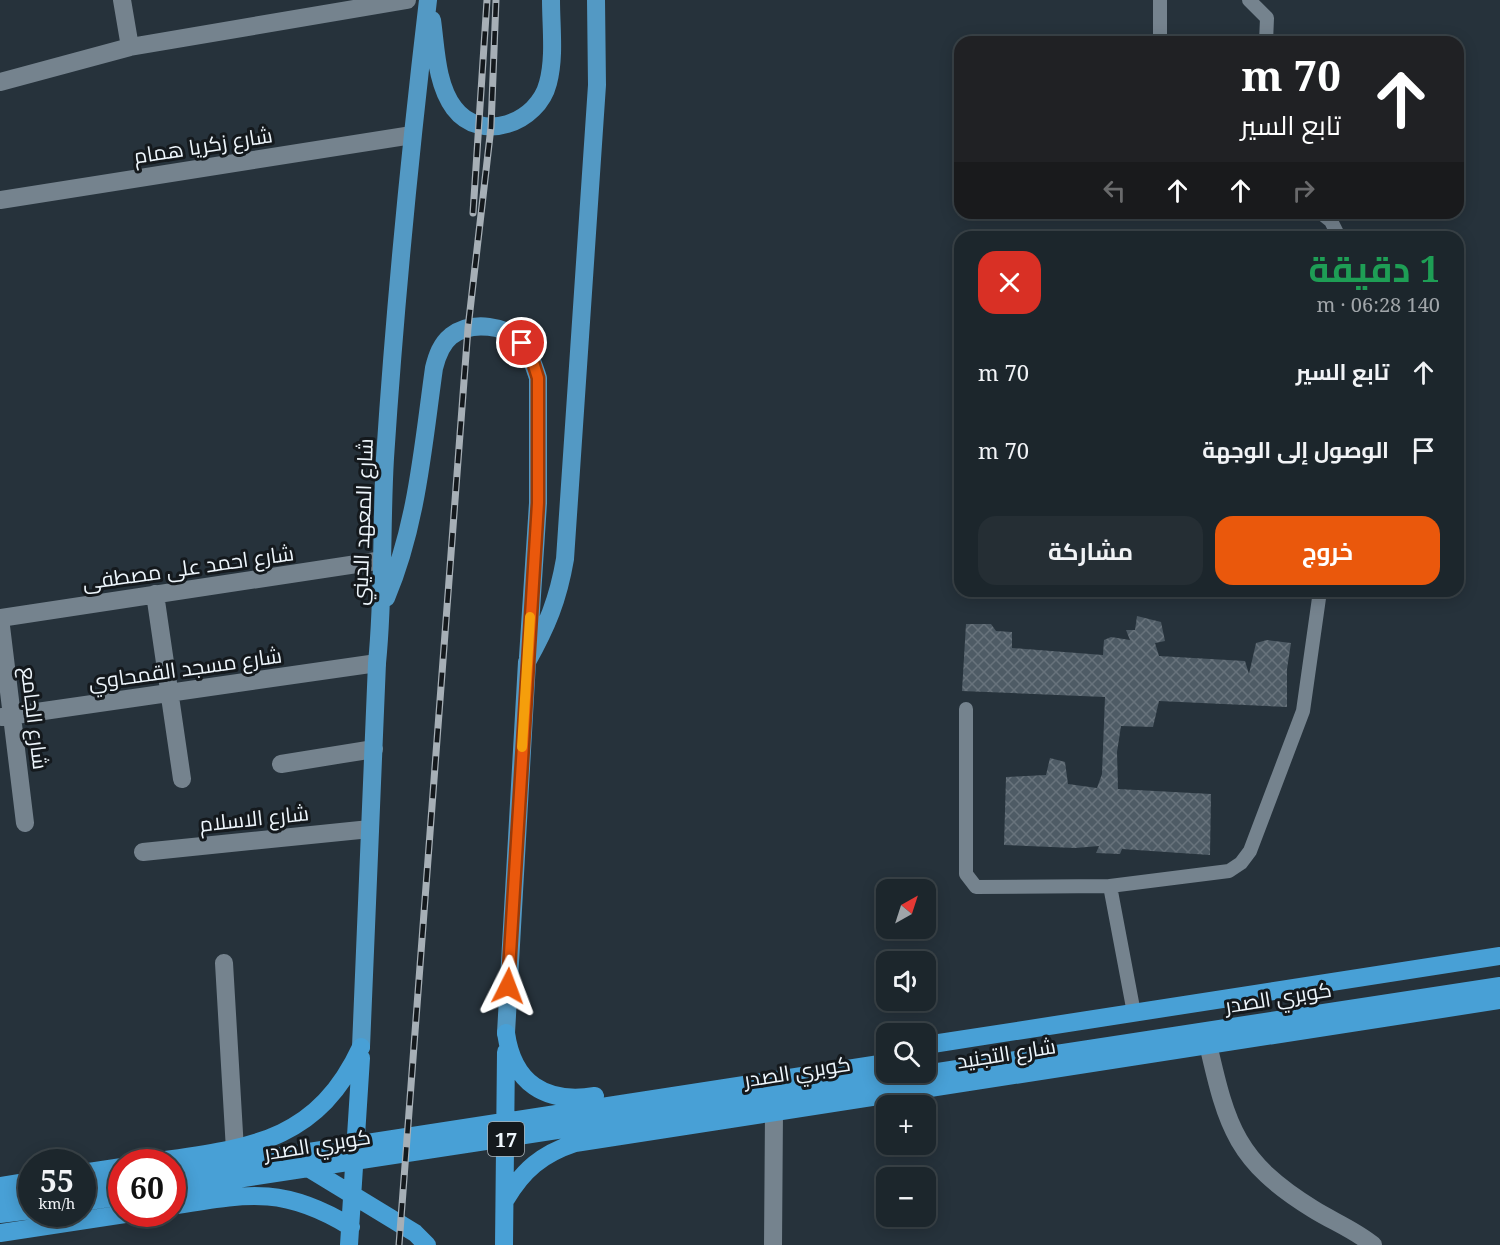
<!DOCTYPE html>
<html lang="ar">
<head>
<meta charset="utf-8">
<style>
	:root { --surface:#1c262c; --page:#252e34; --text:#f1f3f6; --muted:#a0a5a9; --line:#3a4348; --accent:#ea580c }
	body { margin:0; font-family:"Noto Serif",Cairo,serif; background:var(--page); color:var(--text); direction:rtl; height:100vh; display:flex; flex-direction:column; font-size:22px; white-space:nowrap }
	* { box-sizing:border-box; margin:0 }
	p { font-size:20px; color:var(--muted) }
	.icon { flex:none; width:33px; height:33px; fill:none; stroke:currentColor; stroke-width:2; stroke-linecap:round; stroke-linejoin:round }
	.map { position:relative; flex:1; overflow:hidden; direction:ltr }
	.sheet { position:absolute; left:954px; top:231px; width:510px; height:366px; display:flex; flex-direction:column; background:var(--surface); border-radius:18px; box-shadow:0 3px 15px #0003,0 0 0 2px var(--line); direction:rtl }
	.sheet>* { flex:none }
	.top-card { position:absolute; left:954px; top:36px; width:510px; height:183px; border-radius:18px; box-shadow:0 3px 15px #0003,0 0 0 2px var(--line); direction:rtl; background:#202124; color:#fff; overflow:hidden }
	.needle { width:39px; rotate:39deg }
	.buttons { position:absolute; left:876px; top:879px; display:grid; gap:12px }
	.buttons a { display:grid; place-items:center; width:60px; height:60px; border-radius:12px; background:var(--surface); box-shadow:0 3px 15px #0003,0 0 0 2px var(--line); font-size:30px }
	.speed { position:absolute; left:18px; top:1149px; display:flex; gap:12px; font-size:30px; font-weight:700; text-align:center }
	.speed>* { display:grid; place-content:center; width:78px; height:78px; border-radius:50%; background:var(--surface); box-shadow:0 3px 15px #0003,0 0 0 2px var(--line); line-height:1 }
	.speed small { font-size:15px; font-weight:400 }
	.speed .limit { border:9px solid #d22; background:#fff; color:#111 }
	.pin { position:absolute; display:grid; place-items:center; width:51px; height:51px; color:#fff; margin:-26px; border:3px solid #fff; border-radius:50%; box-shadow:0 2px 6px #0007 }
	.me { position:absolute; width:66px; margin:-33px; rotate:3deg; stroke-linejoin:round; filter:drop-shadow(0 0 4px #0008) }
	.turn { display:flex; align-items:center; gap:21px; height:126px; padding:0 24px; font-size:27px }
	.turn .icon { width:78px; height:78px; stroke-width:2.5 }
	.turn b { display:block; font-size:42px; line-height:51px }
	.lanes { display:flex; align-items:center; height:57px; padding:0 24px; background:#0003; justify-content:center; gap:30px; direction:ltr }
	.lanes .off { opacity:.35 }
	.round { display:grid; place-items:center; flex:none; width:63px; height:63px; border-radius:18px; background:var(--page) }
	.headline { display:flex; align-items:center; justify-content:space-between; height:102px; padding:0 24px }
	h1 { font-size:36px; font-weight:700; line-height:45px; color:#1e9e55 }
	.button { display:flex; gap:12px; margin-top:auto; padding:12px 24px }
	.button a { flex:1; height:69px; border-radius:18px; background:var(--accent); color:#fff; font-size:24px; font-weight:700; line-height:69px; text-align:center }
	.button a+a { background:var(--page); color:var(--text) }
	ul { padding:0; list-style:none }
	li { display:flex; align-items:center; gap:18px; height:78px; padding:0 24px }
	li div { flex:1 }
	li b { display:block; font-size:22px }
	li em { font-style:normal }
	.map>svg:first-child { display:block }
</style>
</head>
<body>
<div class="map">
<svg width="1500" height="1245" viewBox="0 0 1500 1245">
	<defs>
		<pattern id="building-cross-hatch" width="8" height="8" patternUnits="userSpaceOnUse" patternTransform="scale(1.5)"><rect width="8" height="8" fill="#4e5b65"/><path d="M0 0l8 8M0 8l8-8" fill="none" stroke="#68737c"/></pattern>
	</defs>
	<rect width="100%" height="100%" fill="#26323b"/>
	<path fill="url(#building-cross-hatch)" d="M 1137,616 L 1161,622 L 1165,641 L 1155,643 L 1159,656 L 1245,661 L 1249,674 L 1256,643 L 1267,640 L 1291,643 L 1287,669 L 1287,707 L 1159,701 L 1153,727 L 1121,726 L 1117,752 L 1118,789 L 1211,794 L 1210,855 L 1122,849 L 1120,854 L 1096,853 L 1099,846 L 1075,848 L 1004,845 L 1006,777 L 1046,775 L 1050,758 L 1065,762 L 1068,784 L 1097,788 L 1102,774 L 1105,697 L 962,691 L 966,624 L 991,624 L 996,631 L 1012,632 L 1012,648 L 1103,655 L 1104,640 L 1111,637 L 1130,640 L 1126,630 L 1135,630 Z"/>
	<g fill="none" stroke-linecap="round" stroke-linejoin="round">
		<path stroke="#75838e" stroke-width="14" d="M 1160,0 L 1160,42
			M 1249,0 L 1267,18 L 1266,42
			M 1321,213 L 1331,221 L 1339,237
			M 966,709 L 966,874 L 976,887 L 1110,886
			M 1134,1013 L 1110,886 L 1229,871 L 1241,863 L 1250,851 L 1303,711 L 1320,591"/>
		<path stroke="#75838e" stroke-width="18" d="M 122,0 L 130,47
			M 0,82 L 130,47 L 407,0
			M 0,200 L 412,135
			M 155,594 L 182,779
			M 2,717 L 377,663
			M 281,764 L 374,749
			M 25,823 L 0,618 L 383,560
			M 143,852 L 370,829
			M 224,963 L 235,1150
			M 1208,1044 C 1227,1128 1237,1162 1313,1209 C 1332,1221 1355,1230 1373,1245
			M 773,1245 L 774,1112"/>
		<path stroke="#5399c4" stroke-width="18" d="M 432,20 C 436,48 436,84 454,108 C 481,144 538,123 548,83 C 555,57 551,27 551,0
			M 386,598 C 417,525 423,446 434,368 C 437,356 441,344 451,336 C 472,320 507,325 523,344 C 531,355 534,366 538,378 L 538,503 L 528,657
			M 506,1033 L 527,662 C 547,626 558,600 565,559 L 597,85 L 596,0
			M 361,1047 L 377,663 C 384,594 381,526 385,458 C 395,305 410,152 428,0"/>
		<path stroke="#48a0d6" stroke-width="18" d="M 506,1033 C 513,1083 545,1104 595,1096
			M 926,1045 L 1500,956
			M 152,1162 C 247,1148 316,1144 361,1047
			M 305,1166 L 415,1233 L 427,1245
			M 82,1173 L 122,1167
			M 172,1173 L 886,1063
			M 0,1186 L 32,1181
			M 82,1187 L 122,1181
			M 172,1189 L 1500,986
			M 506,1199 C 523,1170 542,1154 575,1143 L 1500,1000
			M 0,1200 L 32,1195
			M 82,1202 L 122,1196
			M 172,1206 C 246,1194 283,1185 351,1227
			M 0,1214 L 32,1210
			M 0,1233 L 125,1214
			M 349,1245 L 361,1058
			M 504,1245 L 506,1052"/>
		<defs>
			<path id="rail" d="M 473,213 L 487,0
				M 399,1245 L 468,328 L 491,127 L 496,0"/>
		</defs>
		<use href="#rail" stroke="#a6afb6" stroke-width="7"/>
		<use href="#rail" stroke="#14191d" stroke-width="4.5" stroke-dasharray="14" stroke-linecap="butt"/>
	</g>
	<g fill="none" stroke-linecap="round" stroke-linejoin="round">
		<defs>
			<path id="route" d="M 508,986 L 538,503 L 538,378 L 532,359 L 522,343"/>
		</defs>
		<use href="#route" stroke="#983908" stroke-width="15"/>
		<use href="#route" stroke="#ea580c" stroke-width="10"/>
		<path stroke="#f59e0b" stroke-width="10" d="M 522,747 L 530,617"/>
	</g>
	<g text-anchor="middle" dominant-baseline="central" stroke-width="6" stroke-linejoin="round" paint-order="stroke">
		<rect fill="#14191d" stroke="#adb4b9" stroke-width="1.5" x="488" y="1122" width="36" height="34" rx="4.5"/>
		<g font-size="20" font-weight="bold" fill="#eef6fc">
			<text x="506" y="1139">17</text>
		</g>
		<g font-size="21" fill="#eef6fc" stroke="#14191d">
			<text transform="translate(203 145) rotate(-9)">شارع زكريا همام</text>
			<text transform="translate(362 522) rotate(-88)">شارع المعهد الديني</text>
			<text transform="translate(188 567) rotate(-8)">شارع احمد على مصطفى</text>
			<text transform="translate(185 668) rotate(-8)">شارع مسجد القمحاوي</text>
			<text transform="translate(35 718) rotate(83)">شارع الجامع</text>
			<text transform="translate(254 818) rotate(-6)">شارع الاسلام</text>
			<text transform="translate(1278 997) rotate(-9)">كوبري الصدر</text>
			<text transform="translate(1006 1053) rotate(-9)">شارع التجنيد</text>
			<text transform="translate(797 1071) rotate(-9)">كوبري الصدر</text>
			<text transform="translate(317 1144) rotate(-9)">كوبري الصدر</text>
		</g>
	</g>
</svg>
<div class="buttons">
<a><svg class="needle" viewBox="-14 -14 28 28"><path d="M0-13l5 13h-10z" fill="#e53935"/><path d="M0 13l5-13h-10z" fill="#a0a5a9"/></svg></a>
<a><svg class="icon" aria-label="sound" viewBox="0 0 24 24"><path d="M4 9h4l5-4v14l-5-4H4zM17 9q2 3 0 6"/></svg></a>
<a><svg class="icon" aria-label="search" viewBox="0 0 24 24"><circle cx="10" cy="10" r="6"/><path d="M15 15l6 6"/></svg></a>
<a>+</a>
<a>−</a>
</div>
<div class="speed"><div>55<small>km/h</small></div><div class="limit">60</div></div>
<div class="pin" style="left:522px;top:343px;background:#d93025"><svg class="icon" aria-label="arrive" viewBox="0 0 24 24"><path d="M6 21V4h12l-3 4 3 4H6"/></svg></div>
<svg class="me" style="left:508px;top:986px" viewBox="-20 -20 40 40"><path d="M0-17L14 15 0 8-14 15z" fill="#ea580c" stroke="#fff" stroke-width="4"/></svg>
<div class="top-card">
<div class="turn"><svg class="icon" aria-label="ahead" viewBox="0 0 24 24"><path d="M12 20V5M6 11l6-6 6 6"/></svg><div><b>70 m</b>تابع السير</div></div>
<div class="lanes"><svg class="icon off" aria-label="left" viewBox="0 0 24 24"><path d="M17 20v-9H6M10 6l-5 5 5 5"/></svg><svg class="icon" aria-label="ahead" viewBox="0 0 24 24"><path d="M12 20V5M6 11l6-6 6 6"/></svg><svg class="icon" aria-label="ahead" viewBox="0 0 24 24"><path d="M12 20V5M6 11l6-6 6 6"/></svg><svg class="icon off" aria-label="right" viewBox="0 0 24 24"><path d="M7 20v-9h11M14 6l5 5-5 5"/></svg></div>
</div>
<section class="sheet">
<div class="headline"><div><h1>1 دقيقة</h1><p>140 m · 06:28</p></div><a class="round" style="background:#d93025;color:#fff"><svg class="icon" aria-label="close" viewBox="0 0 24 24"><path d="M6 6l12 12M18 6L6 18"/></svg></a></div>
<ul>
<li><svg class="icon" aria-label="ahead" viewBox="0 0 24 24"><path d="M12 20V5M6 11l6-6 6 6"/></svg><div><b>تابع السير</b></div><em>70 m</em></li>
<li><svg class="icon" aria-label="arrive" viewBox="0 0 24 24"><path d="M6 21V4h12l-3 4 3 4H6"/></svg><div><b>الوصول إلى الوجهة</b></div><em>70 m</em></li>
</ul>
<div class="button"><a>خروج</a><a>مشاركة</a></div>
</section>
</div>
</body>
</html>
